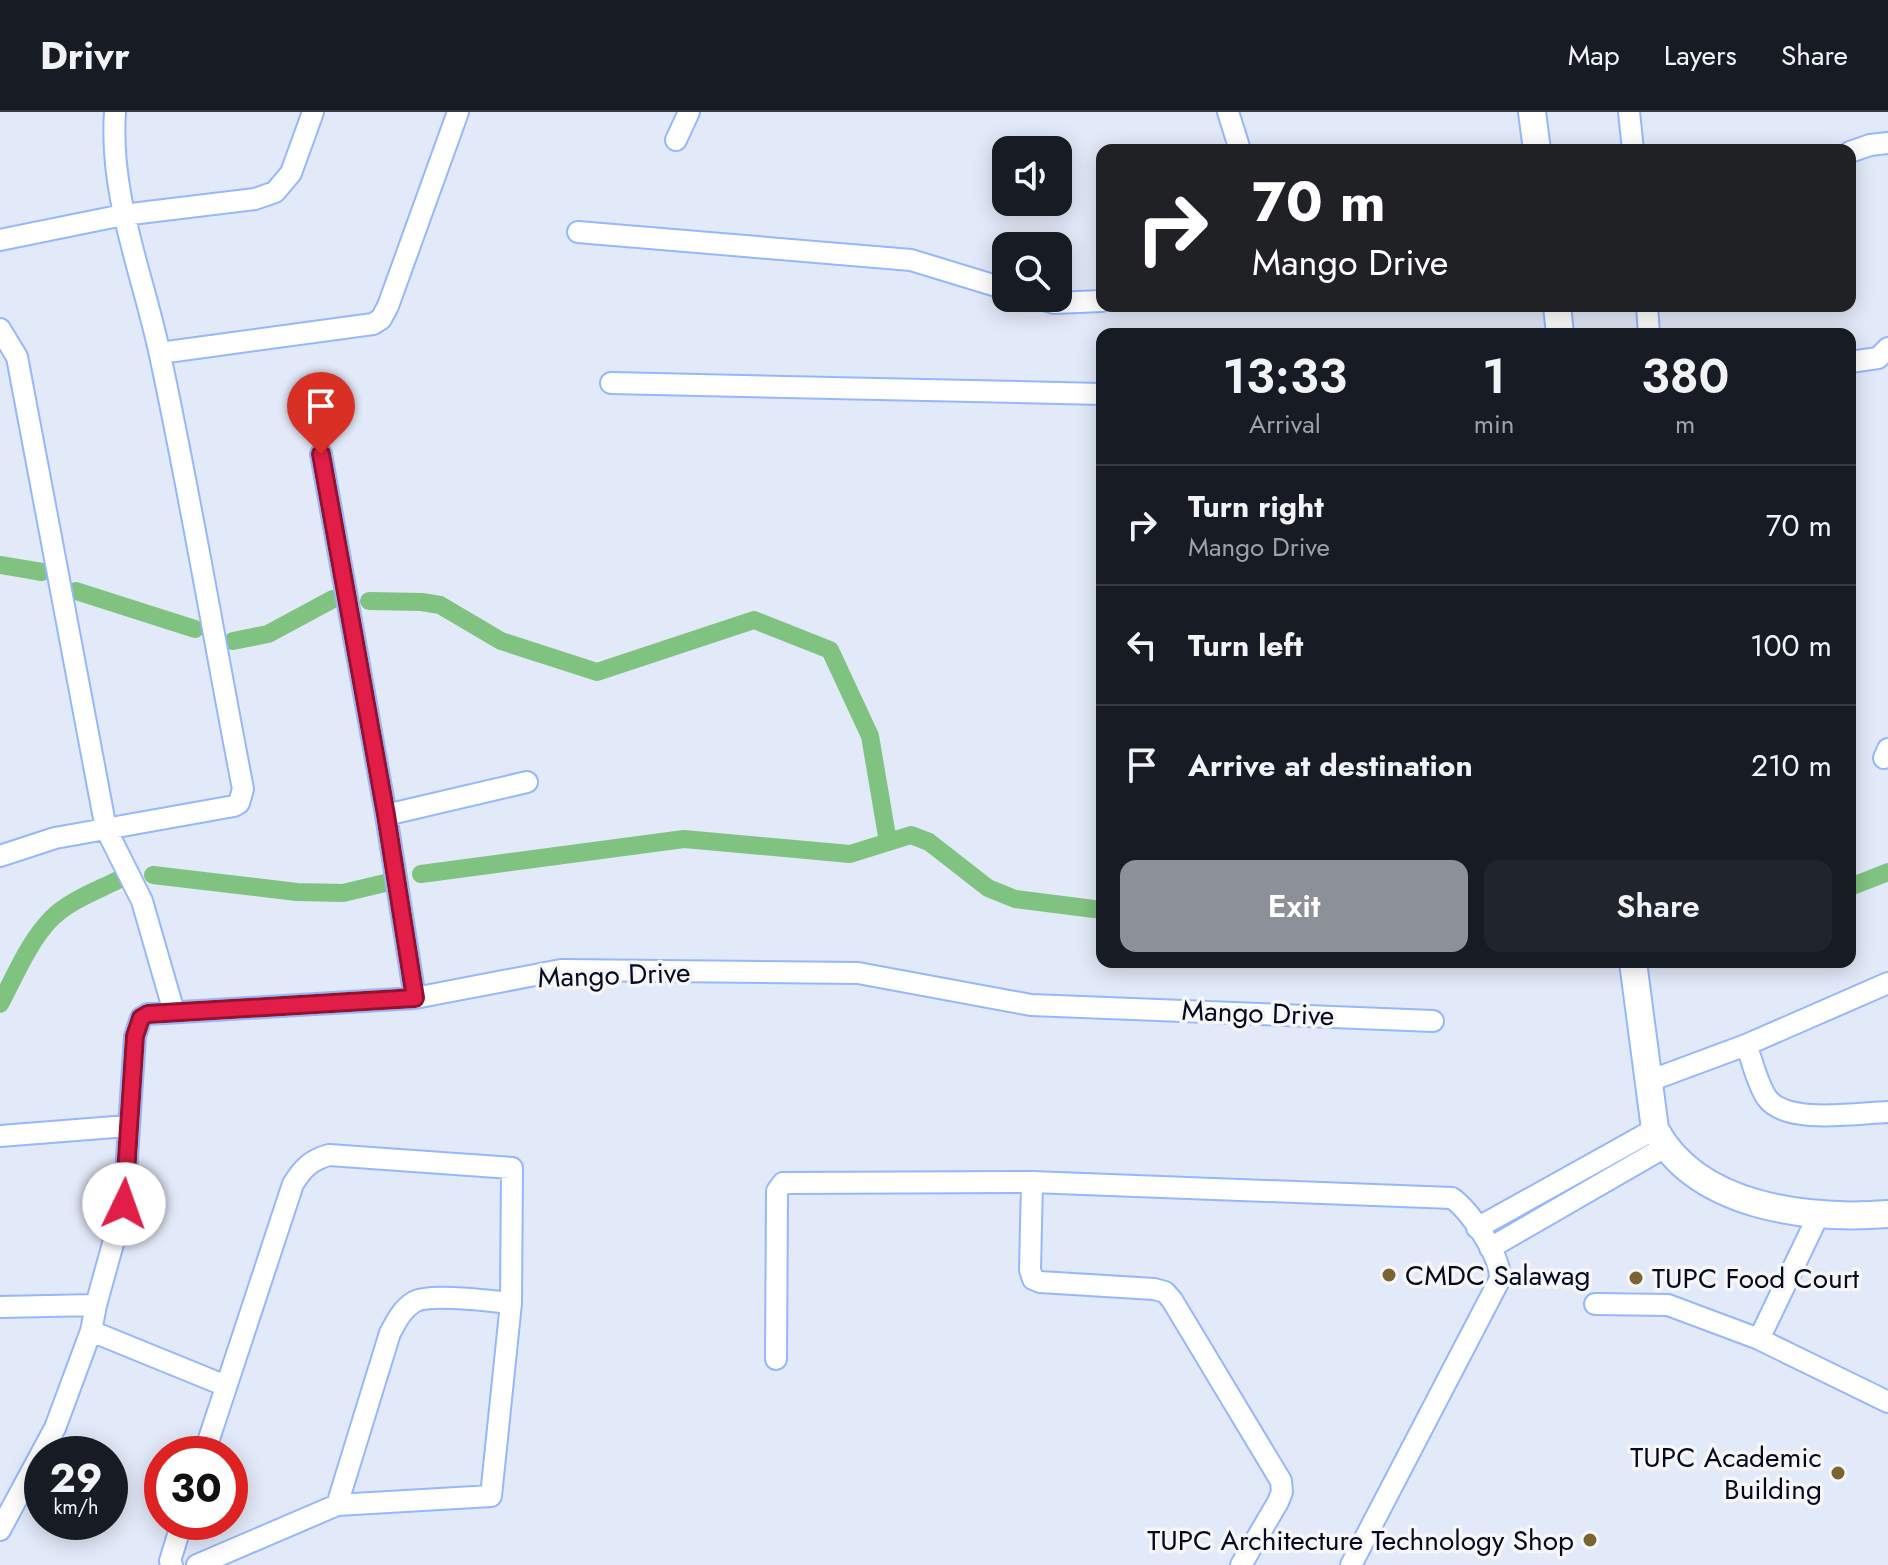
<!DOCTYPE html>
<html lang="en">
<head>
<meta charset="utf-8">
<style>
	:root { --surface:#171b24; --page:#20242c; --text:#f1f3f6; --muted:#9ea1a6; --line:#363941; --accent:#8c9099 }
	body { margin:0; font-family:Jost,sans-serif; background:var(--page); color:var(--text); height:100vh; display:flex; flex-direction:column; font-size:30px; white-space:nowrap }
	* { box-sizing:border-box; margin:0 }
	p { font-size:26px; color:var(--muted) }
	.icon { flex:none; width:44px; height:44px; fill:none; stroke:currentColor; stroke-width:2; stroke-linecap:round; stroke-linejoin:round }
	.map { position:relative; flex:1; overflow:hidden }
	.side { position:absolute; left:1096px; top:216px; width:760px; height:640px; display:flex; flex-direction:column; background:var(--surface); border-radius:16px; box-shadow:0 4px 20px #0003 }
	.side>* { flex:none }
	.hud { position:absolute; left:1096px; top:32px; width:760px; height:168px; border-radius:16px; box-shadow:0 4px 20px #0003; background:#202124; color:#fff; overflow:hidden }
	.controls { position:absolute; left:992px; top:24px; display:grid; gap:16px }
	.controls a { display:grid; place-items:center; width:80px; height:80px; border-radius:16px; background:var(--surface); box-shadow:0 4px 20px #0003; font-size:40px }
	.speed { position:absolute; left:24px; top:1324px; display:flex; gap:16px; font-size:40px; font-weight:700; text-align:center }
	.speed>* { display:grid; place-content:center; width:104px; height:104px; border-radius:50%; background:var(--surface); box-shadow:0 4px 20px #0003; line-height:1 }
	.speed small { font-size:20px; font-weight:400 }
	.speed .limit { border:12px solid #d22; background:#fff; color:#111 }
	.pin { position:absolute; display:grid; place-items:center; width:68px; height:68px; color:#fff; margin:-82px -34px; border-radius:50% 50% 50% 0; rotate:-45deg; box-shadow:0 0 8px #0007 }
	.pin .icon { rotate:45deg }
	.me { position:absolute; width:88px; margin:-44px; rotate:3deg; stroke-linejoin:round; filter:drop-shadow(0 0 6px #0008) }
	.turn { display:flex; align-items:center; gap:28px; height:168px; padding:0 24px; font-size:36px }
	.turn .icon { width:104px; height:104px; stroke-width:2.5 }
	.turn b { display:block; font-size:56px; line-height:68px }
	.eta { display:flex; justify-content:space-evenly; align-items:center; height:136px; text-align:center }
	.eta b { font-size:48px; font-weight:600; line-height:56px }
	.button { display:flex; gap:16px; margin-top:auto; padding:16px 24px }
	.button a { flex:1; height:92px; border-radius:16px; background:var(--accent); color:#fff; font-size:32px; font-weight:600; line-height:92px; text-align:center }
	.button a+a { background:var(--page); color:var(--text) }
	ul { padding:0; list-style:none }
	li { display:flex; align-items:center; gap:24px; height:120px; padding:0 24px; border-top:2px solid var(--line) }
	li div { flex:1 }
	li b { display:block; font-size:30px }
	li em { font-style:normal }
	header { display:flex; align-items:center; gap:48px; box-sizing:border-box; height:112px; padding:0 40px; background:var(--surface); border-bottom:2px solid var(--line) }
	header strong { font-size:38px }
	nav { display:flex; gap:44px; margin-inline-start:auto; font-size:28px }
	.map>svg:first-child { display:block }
</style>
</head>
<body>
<header>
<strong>Drivr</strong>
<nav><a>Map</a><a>Layers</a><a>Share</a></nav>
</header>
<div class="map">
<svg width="1888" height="1453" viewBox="0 0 1888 1453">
	<rect width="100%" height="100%" fill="#e2e9f8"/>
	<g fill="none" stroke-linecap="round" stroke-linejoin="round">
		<path stroke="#80c381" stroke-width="18" d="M 0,453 L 42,460
			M 76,479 L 195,517
			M 369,489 L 422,490 L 440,493 L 501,529 L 597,560 L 754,508 L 830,538 L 870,624 L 888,730
			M 233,529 L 268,522 L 333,487
			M 421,762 L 684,727 L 850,742 L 911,723 L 929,730 L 988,776 L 1015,787 L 1102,798
			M 153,763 L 297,780 L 343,781 L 385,771
			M 1850,775 L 1888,760
			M 0,892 C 15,864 29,829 52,806 C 69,789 96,779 118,768"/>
		<defs>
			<path id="minor" d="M 1228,0 L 1240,38
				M 1629,0 L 1633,38
				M 676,28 L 689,0
				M 1850,40 L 1870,33 L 1888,31
				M 578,120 L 911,148 L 1006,177
				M 0,128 L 123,103 L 255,87 L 275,80 L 291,61 L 313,0
				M 1037,186 L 1054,191 L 1102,189
				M 1647,194 L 1649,222
				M 0,217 L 17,245 L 106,717 L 142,789 L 174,900
				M 160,241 L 373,212 L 381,207 L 388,194 L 458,0
				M 1850,250 L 1878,246 L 1888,236
				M 611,271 L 1102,282
				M 321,342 L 386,703 L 415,886
				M 1884,646 L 1888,637
				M 386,703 L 527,670
				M 0,744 L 55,726 L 234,694 L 239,691 L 243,677 C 215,533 191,387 160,243 C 143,162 109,84 115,0
				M 1746,933 C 1753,950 1757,972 1767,986 C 1786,1013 1858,1001 1888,1000
				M 1649,969 L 1746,933 L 1888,871
				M 0,1024 L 127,1014
				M 1032,1070 L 1030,1158 L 1033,1167 L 1040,1170 L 1154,1177 L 1165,1180 L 1172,1188 L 1281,1369 L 1282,1380 L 1278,1390 L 1241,1453
				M 1477,1116 L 1655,1017
				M 1490,1136 L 1665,1035
				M 1595,1192 L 1668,1193 L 1759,1227 L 1888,1290
				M 0,1195 L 96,1193
				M 91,1219 L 226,1274
				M 1759,1227 L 1819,1102
				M 776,1247 L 777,1079 L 783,1071 L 1032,1070 L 1452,1086 C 1470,1099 1501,1144 1500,1167 L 1351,1453
				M 337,1393 L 390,1221 C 396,1210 402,1197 414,1190 C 429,1181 490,1189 511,1191
				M 0,1418 L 55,1316 L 91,1219 L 96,1193 L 124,1092 L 135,924 L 141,906 L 148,902 L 415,886 L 561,858 L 858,861 L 1031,893 L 1433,909
				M 172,1453 L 170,1449 L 182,1410
				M 197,1453 L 337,1393 L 491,1384 L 511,1191 L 512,1056 L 329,1043 C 311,1048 303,1056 293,1072 L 204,1342"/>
			<path id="major" d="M 1532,0 L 1537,38
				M 1557,194 L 1560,222
				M 1633,850 L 1655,1017 C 1697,1096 1808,1108 1888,1102"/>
		</defs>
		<use href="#minor" stroke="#95b7fe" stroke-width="24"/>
		<use href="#major" stroke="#95b7fe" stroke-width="30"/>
		<use href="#minor" stroke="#fff" stroke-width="20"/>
		<use href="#major" stroke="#fff" stroke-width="26"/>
	</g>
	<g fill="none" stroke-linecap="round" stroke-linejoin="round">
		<defs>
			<path id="route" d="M 124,1092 L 135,924 L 141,906 L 148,902 L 415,886 L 386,703 L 321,342"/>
		</defs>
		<use href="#route" stroke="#92132f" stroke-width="20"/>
		<use href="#route" stroke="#e11d48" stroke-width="14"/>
	</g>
	<g fill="#7a6434" stroke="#f6f6f6" stroke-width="3">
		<circle cx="1389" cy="1163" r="8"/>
		<circle cx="1636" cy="1166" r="8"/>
		<circle cx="1838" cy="1361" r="8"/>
		<circle cx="1590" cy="1428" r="8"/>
	</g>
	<g text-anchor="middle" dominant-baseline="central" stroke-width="7" stroke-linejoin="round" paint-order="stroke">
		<g font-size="28" fill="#030922" stroke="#f6f6f6">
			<text transform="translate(614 863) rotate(-2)">Mango Drive</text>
			<text transform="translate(1258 901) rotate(2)">Mango Drive</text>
		</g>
		<g font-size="28" fill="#030922" stroke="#f6f6f6" text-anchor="start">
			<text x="1405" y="1163">CMDC Salawag</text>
			<text x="1652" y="1166">TUPC Food Court</text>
			<text x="1822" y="1345" text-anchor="end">TUPC Academic<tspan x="1822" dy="32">Building</tspan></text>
			<text x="1574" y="1428" text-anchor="end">TUPC Architecture Technology Shop</text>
		</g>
	</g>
</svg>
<div class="controls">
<a><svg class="icon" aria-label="sound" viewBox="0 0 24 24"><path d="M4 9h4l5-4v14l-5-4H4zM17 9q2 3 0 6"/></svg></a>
<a><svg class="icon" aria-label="search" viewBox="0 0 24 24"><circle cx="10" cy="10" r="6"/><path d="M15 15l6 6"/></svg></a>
</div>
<div class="speed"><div>29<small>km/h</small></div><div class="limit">30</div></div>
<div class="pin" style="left:321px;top:342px;background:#d93025"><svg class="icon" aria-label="arrive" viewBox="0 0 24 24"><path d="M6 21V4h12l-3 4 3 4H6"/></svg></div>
<svg class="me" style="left:124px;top:1092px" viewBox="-20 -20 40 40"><circle r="19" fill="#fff"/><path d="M0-13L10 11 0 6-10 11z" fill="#e11d48"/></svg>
<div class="hud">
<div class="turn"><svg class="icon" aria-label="right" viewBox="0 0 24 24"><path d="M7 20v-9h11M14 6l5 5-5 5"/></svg><div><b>70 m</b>Mango Drive</div></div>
</div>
<section class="side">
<div class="eta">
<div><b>13:33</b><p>Arrival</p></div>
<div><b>1</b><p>min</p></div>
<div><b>380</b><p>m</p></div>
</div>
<ul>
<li><svg class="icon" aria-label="right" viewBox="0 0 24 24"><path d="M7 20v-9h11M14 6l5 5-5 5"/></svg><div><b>Turn right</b><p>Mango Drive</p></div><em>70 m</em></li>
<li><svg class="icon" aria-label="left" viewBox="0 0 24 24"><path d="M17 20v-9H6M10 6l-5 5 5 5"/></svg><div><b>Turn left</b></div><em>100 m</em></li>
<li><svg class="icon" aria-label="arrive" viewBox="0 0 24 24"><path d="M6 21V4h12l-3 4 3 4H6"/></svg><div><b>Arrive at destination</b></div><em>210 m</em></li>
</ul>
<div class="button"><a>Exit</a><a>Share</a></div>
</section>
</div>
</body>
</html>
